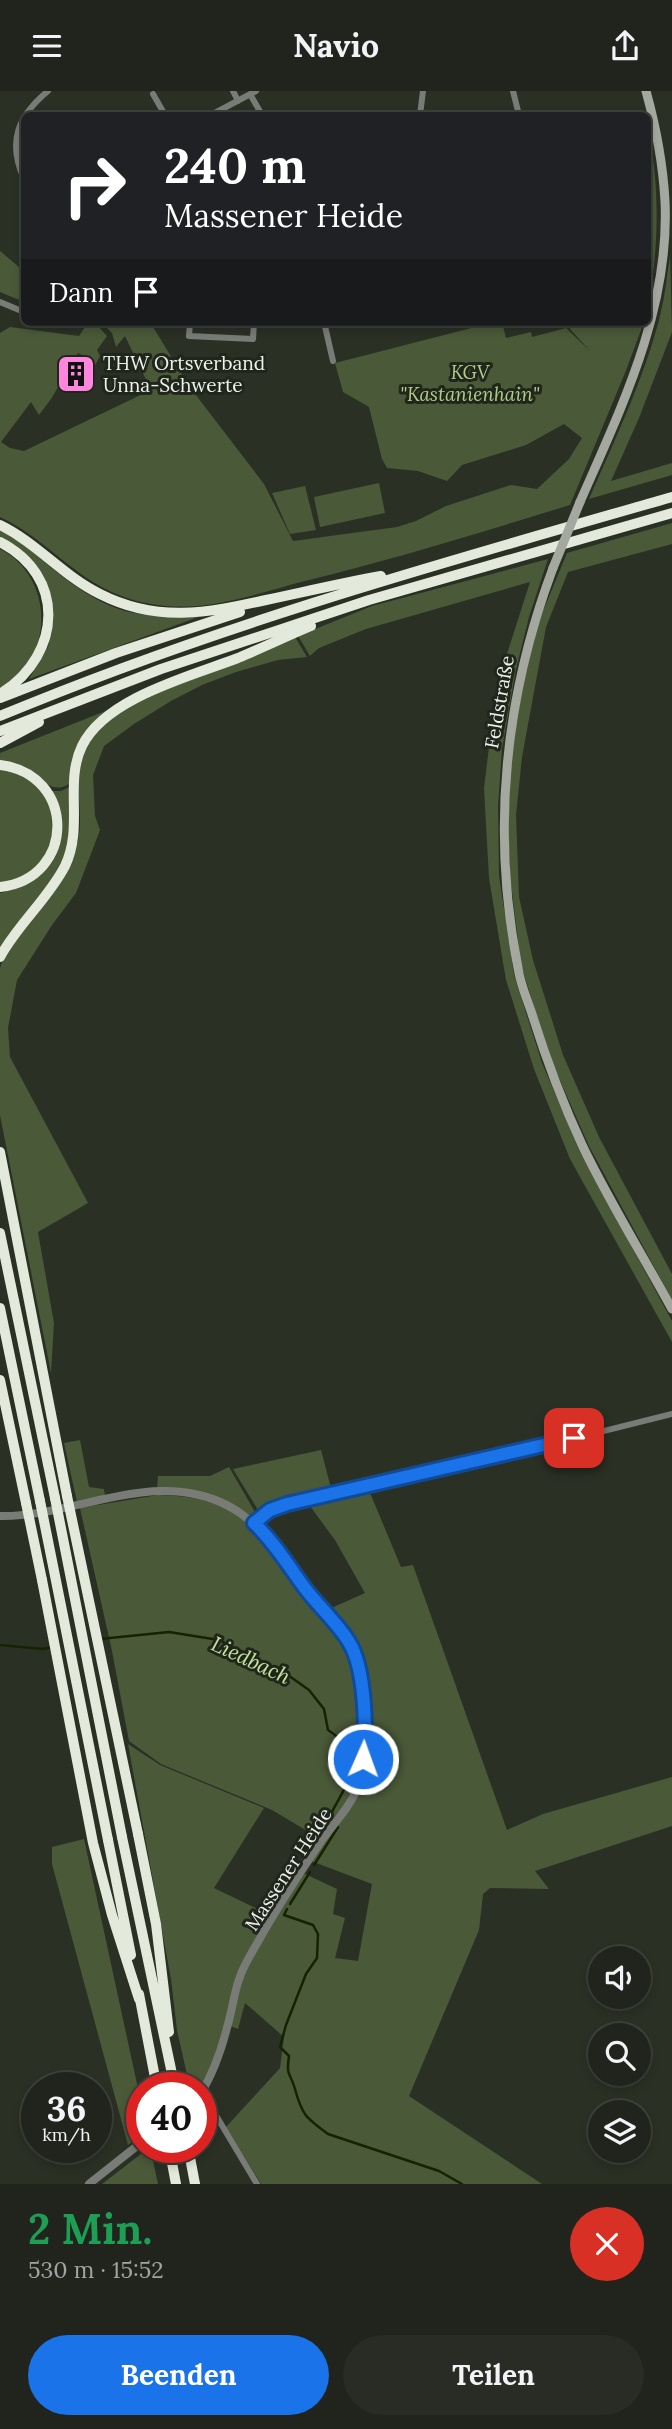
<!DOCTYPE html>
<html lang="de">
<head>
<meta charset="utf-8">
<style>
	:root { --surface:#20241c; --page:#282c25; --text:#f1f3f6; --muted:#a2a4a3; --line:#3d413b; --accent:#1a73e8 }
	body { margin:0; font-family:Lora,serif; background:var(--page); color:var(--text); height:100vh; display:flex; flex-direction:column; font-size:26px; white-space:nowrap }
	* { box-sizing:border-box; margin:0 }
	p { font-size:23px; color:var(--muted) }
	.icon { flex:none; width:38px; height:38px; fill:none; stroke:currentColor; stroke-width:2; stroke-linecap:round; stroke-linejoin:round }
	.map { position:relative; height:2093px; overflow:hidden }
	.sheet { display:flex; flex-direction:column; background:var(--surface); flex:1 }
	.sheet>* { flex:none }
	.top-card { position:absolute; left:21px; top:21px; width:630px; height:214px; border-radius:10px; box-shadow:0 4px 10px #0003,0 0 0 2px var(--line); background:#202124; color:#fff; overflow:hidden }
	.buttons { position:absolute; left:588px; top:1855px; display:grid; gap:14px }
	.buttons a { display:grid; place-items:center; width:63px; height:63px; border-radius:50%; background:var(--surface); box-shadow:0 4px 10px #0003,0 0 0 2px var(--line); font-size:35px }
	.speed { position:absolute; left:21px; top:1981px; display:flex; gap:14px; font-size:35px; font-weight:700; text-align:center }
	.speed>* { display:grid; place-content:center; width:91px; height:91px; border-radius:50%; background:var(--surface); box-shadow:0 4px 10px #0003,0 0 0 2px var(--line); line-height:1 }
	.speed small { font-size:18px; font-weight:400 }
	.speed .limit { border:10px solid #d22; background:#fff; color:#111 }
	.pin { position:absolute; display:grid; place-items:center; width:60px; height:60px; color:#fff; margin:-30px; border-radius:14px; box-shadow:0 4px 10px #0006 }
	.me { position:absolute; width:77px; margin:-38px; rotate:2deg; stroke-linejoin:round; filter:drop-shadow(0 0 5px #0008) }
	.turn { display:flex; align-items:center; gap:24px; height:147px; padding:0 28px; font-size:32px }
	.turn .icon { width:91px; height:91px; stroke-width:2.5 }
	.turn b { display:block; font-size:49px; line-height:60px }
	.then { display:flex; align-items:center; height:66px; padding:0 28px; background:#0003; gap:14px; font-size:26px }
	.round { display:grid; place-items:center; flex:none; width:74px; height:74px; border-radius:37px; background:var(--page) }
	.headline { display:flex; align-items:center; justify-content:space-between; height:119px; padding:0 28px }
	h1 { font-size:42px; font-weight:700; line-height:52px; color:#1e9e55 }
	.action { display:flex; gap:14px; margin-top:auto; padding:14px 28px }
	.action a { flex:1; height:80px; border-radius:42px; background:var(--accent); color:#fff; font-size:28px; font-weight:700; line-height:80px; text-align:center }
	.action a+a { background:var(--page); color:var(--text) }
	header { display:flex; justify-content:space-between; align-items:center; height:91px; padding:0 28px; background:var(--surface); font-size:32px; font-weight:700 }
	.map>svg:first-child { display:block }
</style>
</head>
<body>
<header><svg class="icon" aria-label="menu" viewBox="0 0 24 24"><path d="M4 6h16M4 12h16M4 18h16"/></svg>Navio<svg class="icon" aria-label="share" viewBox="0 0 24 24"><path d="M12 15V3M7 8l5-5 5 5M5 13v7h14v-7"/></svg></header>
<div class="map">
<svg width="672" height="2093" viewBox="0 0 672 2093">
	<rect width="100%" height="100%" fill="#2b3025"/>
	<path fill="#4a5938" d="M 648,37 C 660,97 659,156 648,215 Z
		M 0,160 L 19,176 L 24,178 L 24,211 L 0,201 Z
		M 670,165 L 672,241 L 639,327 L 611,390 L 672,372 L 672,384 L 589,408 C 615,348 644,288 660,225 C 665,205 667,185 670,165 Z
		M 101,231 L 150,231 L 189,295 L 264,393 L 293,450 L 397,436 L 416,430 L 446,415 L 511,394 L 537,398 L 569,368 L 582,347 L 564,333 L 526,354 L 462,374 L 447,390 L 418,380 L 387,377 L 382,368 L 369,316 L 343,301 L 335,272 L 495,231 L 502,231 L 506,247 L 531,241 L 532,246 L 566,237 L 590,260 L 570,238 L 571,231 L 644,231 L 625,282 L 570,414 C 482,441 395,468 305,490 C 270,499 233,512 197,515 C 171,517 143,514 119,504 C 74,487 44,446 0,426 L 0,242 L 10,236 L 79,245 L 87,233 L 96,233 L 107,245 L 97,259 L 100,265 L 93,278 L 89,276 L 92,269 L 78,262 L 51,308 L 39,324 L 31,311 L 1,351 L 10,357 L 24,360 L 151,299 L 125,245 L 116,256 L 112,242 Z
		M 379,392 L 385,422 L 320,436 L 314,406 Z
		M 305,395 L 316,439 L 290,443 L 272,402 Z
		M 672,432 L 672,453 L 568,481 L 546,536 L 522,666 L 516,724 L 519,806 L 533,869 L 563,964 L 599,1046 L 672,1183 L 672,1209 L 589,1055 L 551,969 L 521,874 L 510,784 L 508,723 L 510,660 L 523,585 L 539,530 L 567,462 Z
		M 0,438 L 8,440 C 44,469 80,507 125,520 C 150,526 176,525 201,525 L 29,588 L 48,556 L 53,520 L 40,480 L 15,454 L 0,447 Z
		M 0,458 C 36,476 50,520 36,557 C 30,574 15,588 0,597 Z
		M 548,468 L 529,526 L 516,578 L 502,658 L 498,715 L 499,785 L 514,884 L 542,972 L 579,1059 L 672,1230 L 672,1251 L 570,1068 L 534,978 L 506,889 L 489,787 L 484,697 L 491,640 L 505,569 L 530,491 L 366,538 L 319,557 L 310,565 L 298,545 L 372,515 Z
		M 295,546 L 307,566 L 278,569 L 236,581 L 202,594 L 171,610 L 134,633 L 104,655 L 93,684 L 95,725 L 100,739 L 76,802 L 52,834 L 17,889 L 8,937 L 10,966 L 88,1112 L 38,1141 L 54,1232 L 51,1282 L 0,1024 L 0,877 L 4,865 C 25,836 71,783 78,749 C 85,718 70,685 86,655 C 113,605 242,567 295,546 Z
		M 108,619 L 93,634 L 72,690 C 54,708 38,684 22,676 C 16,672 8,670 0,670 L 0,662 Z
		M 0,677 L 20,681 L 40,697 L 51,718 L 53,750 L 35,780 L 0,794 Z
		M 72,695 C 72,713 74,733 70,750 C 59,792 26,826 0,860 L 0,802 C 29,796 61,777 61,742 C 61,729 54,713 51,700 L 61,700 Z
		M 80,1349 L 89,1396 L 104,1398 L 105,1405 L 77,1411 L 64,1352 Z
		M 321,1359 L 332,1401 L 258,1419 L 233,1378 Z
		M 229,1376 L 255,1421 L 250,1424 C 217,1402 196,1398 157,1398 L 158,1385 L 210,1385 Z
		M 368,1397 L 401,1476 L 413,1474 L 507,1739 L 543,1723 L 672,1686 L 672,1735 L 535,1780 L 549,1798 L 490,1797 L 483,1803 L 479,1839 L 409,2005 L 542,2093 L 261,2093 L 226,2036 L 280,1977 L 284,1946 L 245,1912 L 238,1938 L 230,1935 L 237,1900 L 247,1876 L 303,1782 L 337,1798 L 333,1823 L 345,1827 L 335,1867 L 358,1870 L 372,1793 L 311,1770 L 360,1700 L 363,1577 L 327,1519 L 365,1502 L 335,1449 L 307,1411 Z
		M 158,1404 C 192,1405 227,1410 253,1434 C 269,1449 283,1471 296,1489 C 313,1509 333,1529 346,1552 C 364,1581 366,1662 355,1694 C 348,1714 332,1731 319,1747 L 272,1719 L 161,1673 L 129,1650 L 112,1560 L 80,1417 Z
		M 128,1653 L 160,1674 L 264,1717 L 214,1797 L 272,1825 L 243,1872 L 212,1976 L 201,1997 L 190,1997 L 177,1939 L 171,1888 Z
		M 84,1748 L 142,2016 L 142,2044 L 128,2054 L 52,1773 L 52,1756 Z
		M 150,2056 L 158,2093 L 102,2093 Z"/>
	<g fill="none" stroke-linecap="round" stroke-linejoin="round">
		<path stroke="#162301" stroke-width="2.5" d="M 100,1548 L 169,1541 L 219,1549 L 285,1582 L 309,1599 L 324,1618 L 328,1639 C 370,1666 346,1694 328,1728
			M 0,1554 L 43,1558 L 52,1556
			M 314,1774 L 338,1736
			M 290,1813 L 310,1781
			M 287,1818 L 284,1824 L 313,1834 L 318,1843 L 317,1867 L 306,1883 L 286,1934 L 280,1956 L 289,1965 C 286,1987 290,1980 295,1998 C 302,2024 306,2027 328,2043 L 439,2080 L 462,2093"/>
		<path stroke="#797c76" stroke-width="6" d="M 233,0 L 238,10
			M 513,0 L 519,24
			M 153,3 L 165,24
			M 250,3 L 262,24
			M 211,24 L 256,0
			M 420,24 L 423,0
			M 24,88 C 7,50 18,25 48,0
			M 0,211 L 24,221
			M 190,231 L 189,245 L 253,248 L 254,231
			M 324,231 L 333,270
			M 254,1432 L 270,1419 L 287,1413 L 492,1368 L 672,1323
			M 202,2001 L 257,2093"/>
		<path stroke="#797c76" stroke-width="8" d="M 0,1425 C 66,1426 133,1388 199,1404 C 248,1415 274,1452 300,1491 C 317,1515 343,1535 355,1562 C 367,1589 368,1671 357,1698 C 348,1720 330,1736 318,1755 C 292,1793 268,1832 246,1872 C 235,1892 234,1912 228,1933 C 222,1957 214,1981 201,2002
			M 89,2093 L 142,2051"/>
		<path stroke="#a4a89f" stroke-width="9" d="M 580,411 C 622,315 670,218 665,110 C 663,74 656,36 646,0
			M 553,477 C 504,608 491,740 518,877 C 520,892 527,908 532,923 C 546,968 563,1013 583,1056 C 609,1110 643,1165 672,1218"/>
		<path stroke="#e3e9db" stroke-width="10" d="M 0,434 C 37,452 63,485 100,503 C 157,532 207,522 266,509 C 304,501 342,492 381,485
			M 0,451 C 66,485 62,562 3,601
			M 0,607 L 116,562 L 240,521
			M 0,625 C 218,534 445,471 672,406
			M 0,640 L 161,578 L 369,509 L 672,422
			M 0,652 L 39,631
			M 0,674 C 76,683 77,787 0,796
			M 0,866 C 18,833 48,808 65,775 C 84,736 64,692 82,655 C 105,607 191,585 238,567 C 262,557 287,545 311,535
			M 0,1061 L 67,1405
			M 0,1142 L 55,1407
			M 0,1217 L 40,1410
			M 0,1289 L 26,1412
			M 42,1489 L 93,1752 L 112,1824 L 139,1908
			M 138,1743 L 156,1833 L 169,1941
			M 122,1746 L 175,1997
			M 108,1749 L 131,1864
			M 139,1903 L 157,1997
			M 169,2056 L 176,2093
			M 188,2056 L 195,2093"/>
		<path stroke="#a4a89f" stroke-width="9" d="M 553,477 L 580,411"/>
		<path stroke="#e3e9db" stroke-width="10" d="M 67,1405 L 138,1743
			M 55,1407 L 122,1746
			M 40,1410 L 108,1749
			M 26,1412 L 42,1489"/>
	</g>
	<g fill="none" stroke-linecap="round" stroke-linejoin="round">
		<defs>
			<path id="route" d="M 363,1668 C 367,1637 365,1577 349,1551 C 337,1531 318,1515 304,1496 C 288,1474 274,1451 254,1432 L 270,1419 L 287,1413 L 574,1347"/>
		</defs>
		<use href="#route" stroke="#114b97" stroke-width="18"/>
		<use href="#route" stroke="#1a73e8" stroke-width="12"/>
	</g>
	<defs>
		<symbol id="building-square" viewBox="-11 -11 22 22"><rect x="-9" y="-9" width="18" height="18" rx="4" fill="#ff85df" stroke="#21261c"/><path d="M-4-6H4V6H1V3H-1V6H-4ZM-2.5-4.3h1.7v1.8h-1.7ZM.8-4.3h1.7v1.8H.8ZM-2.5-1h1.7V.8h-1.7ZM.8-1h1.7V.8H.8Z" fill="#111"/></symbol>
	</defs>
	<g fill-rule="evenodd">
		<use href="#building-square" x="54" y="261" width="44" height="44"/>
	</g>
	<g text-anchor="middle" dominant-baseline="central" stroke-width="6" stroke-linejoin="round" paint-order="stroke">
		<g font-size="19" fill="#eef2ea" stroke="#21261c" text-anchor="start">
			<text x="103" y="272">THW Ortsverband<tspan x="103" dy="22">Unna-Schwerte</tspan></text>
		</g>
		<g font-size="19" font-style="italic" fill="#aecf86" stroke="#21261c">
			<text x="470" y="281">KGV<tspan x="470" dy="22">"Kastanienhain"</tspan></text>
		</g>
		<g font-size="19" fill="#eef2ea" stroke="#21261c">
			<text transform="translate(499 611) rotate(-80)">Feldstraße</text>
			<text transform="translate(288 1778) rotate(-57)">Massener Heide</text>
		</g>
		<g font-size="21" font-style="italic" fill="#c3e59a" stroke="#21261c">
			<text transform="translate(251 1569) rotate(25)">Liedbach</text>
		</g>
	</g>
</svg>
<div class="buttons">
<a><svg class="icon" aria-label="sound" viewBox="0 0 24 24"><path d="M4 9h4l5-4v14l-5-4H4zM17 9q2 3 0 6"/></svg></a>
<a><svg class="icon" aria-label="search" viewBox="0 0 24 24"><circle cx="10" cy="10" r="6"/><path d="M15 15l6 6"/></svg></a>
<a><svg class="icon" aria-label="layers" viewBox="0 0 24 24"><path d="M12 4l9 5-9 5-9-5zM3 14l9 5 9-5"/></svg></a>
</div>
<div class="speed"><div>36<small>km/h</small></div><div class="limit">40</div></div>
<div class="pin" style="left:574px;top:1347px;background:#d93025"><svg class="icon" aria-label="arrive" viewBox="0 0 24 24"><path d="M6 21V4h12l-3 4 3 4H6"/></svg></div>
<svg class="me" style="left:363px;top:1668px" viewBox="-20 -20 40 40"><circle r="17" fill="#1a73e8" stroke="#fff" stroke-width="3"/><path d="M0-11L8 9 0 5-8 9z" fill="#fff"/></svg>
<div class="top-card">
<div class="turn"><svg class="icon" aria-label="right" viewBox="0 0 24 24"><path d="M7 20v-9h11M14 6l5 5-5 5"/></svg><div><b>240 m</b>Massener Heide</div></div>
<div class="then">Dann<svg class="icon" aria-label="arrive" viewBox="0 0 24 24"><path d="M6 21V4h12l-3 4 3 4H6"/></svg></div>
</div>
</div>
<section class="sheet">
<div class="headline"><div><h1>2 Min.</h1><p>530 m · 15:52</p></div><a class="round" style="background:#d93025;color:#fff"><svg class="icon" aria-label="close" viewBox="0 0 24 24"><path d="M6 6l12 12M18 6L6 18"/></svg></a></div>
<div class="action"><a>Beenden</a><a>Teilen</a></div>
</section>
</body>
</html>
